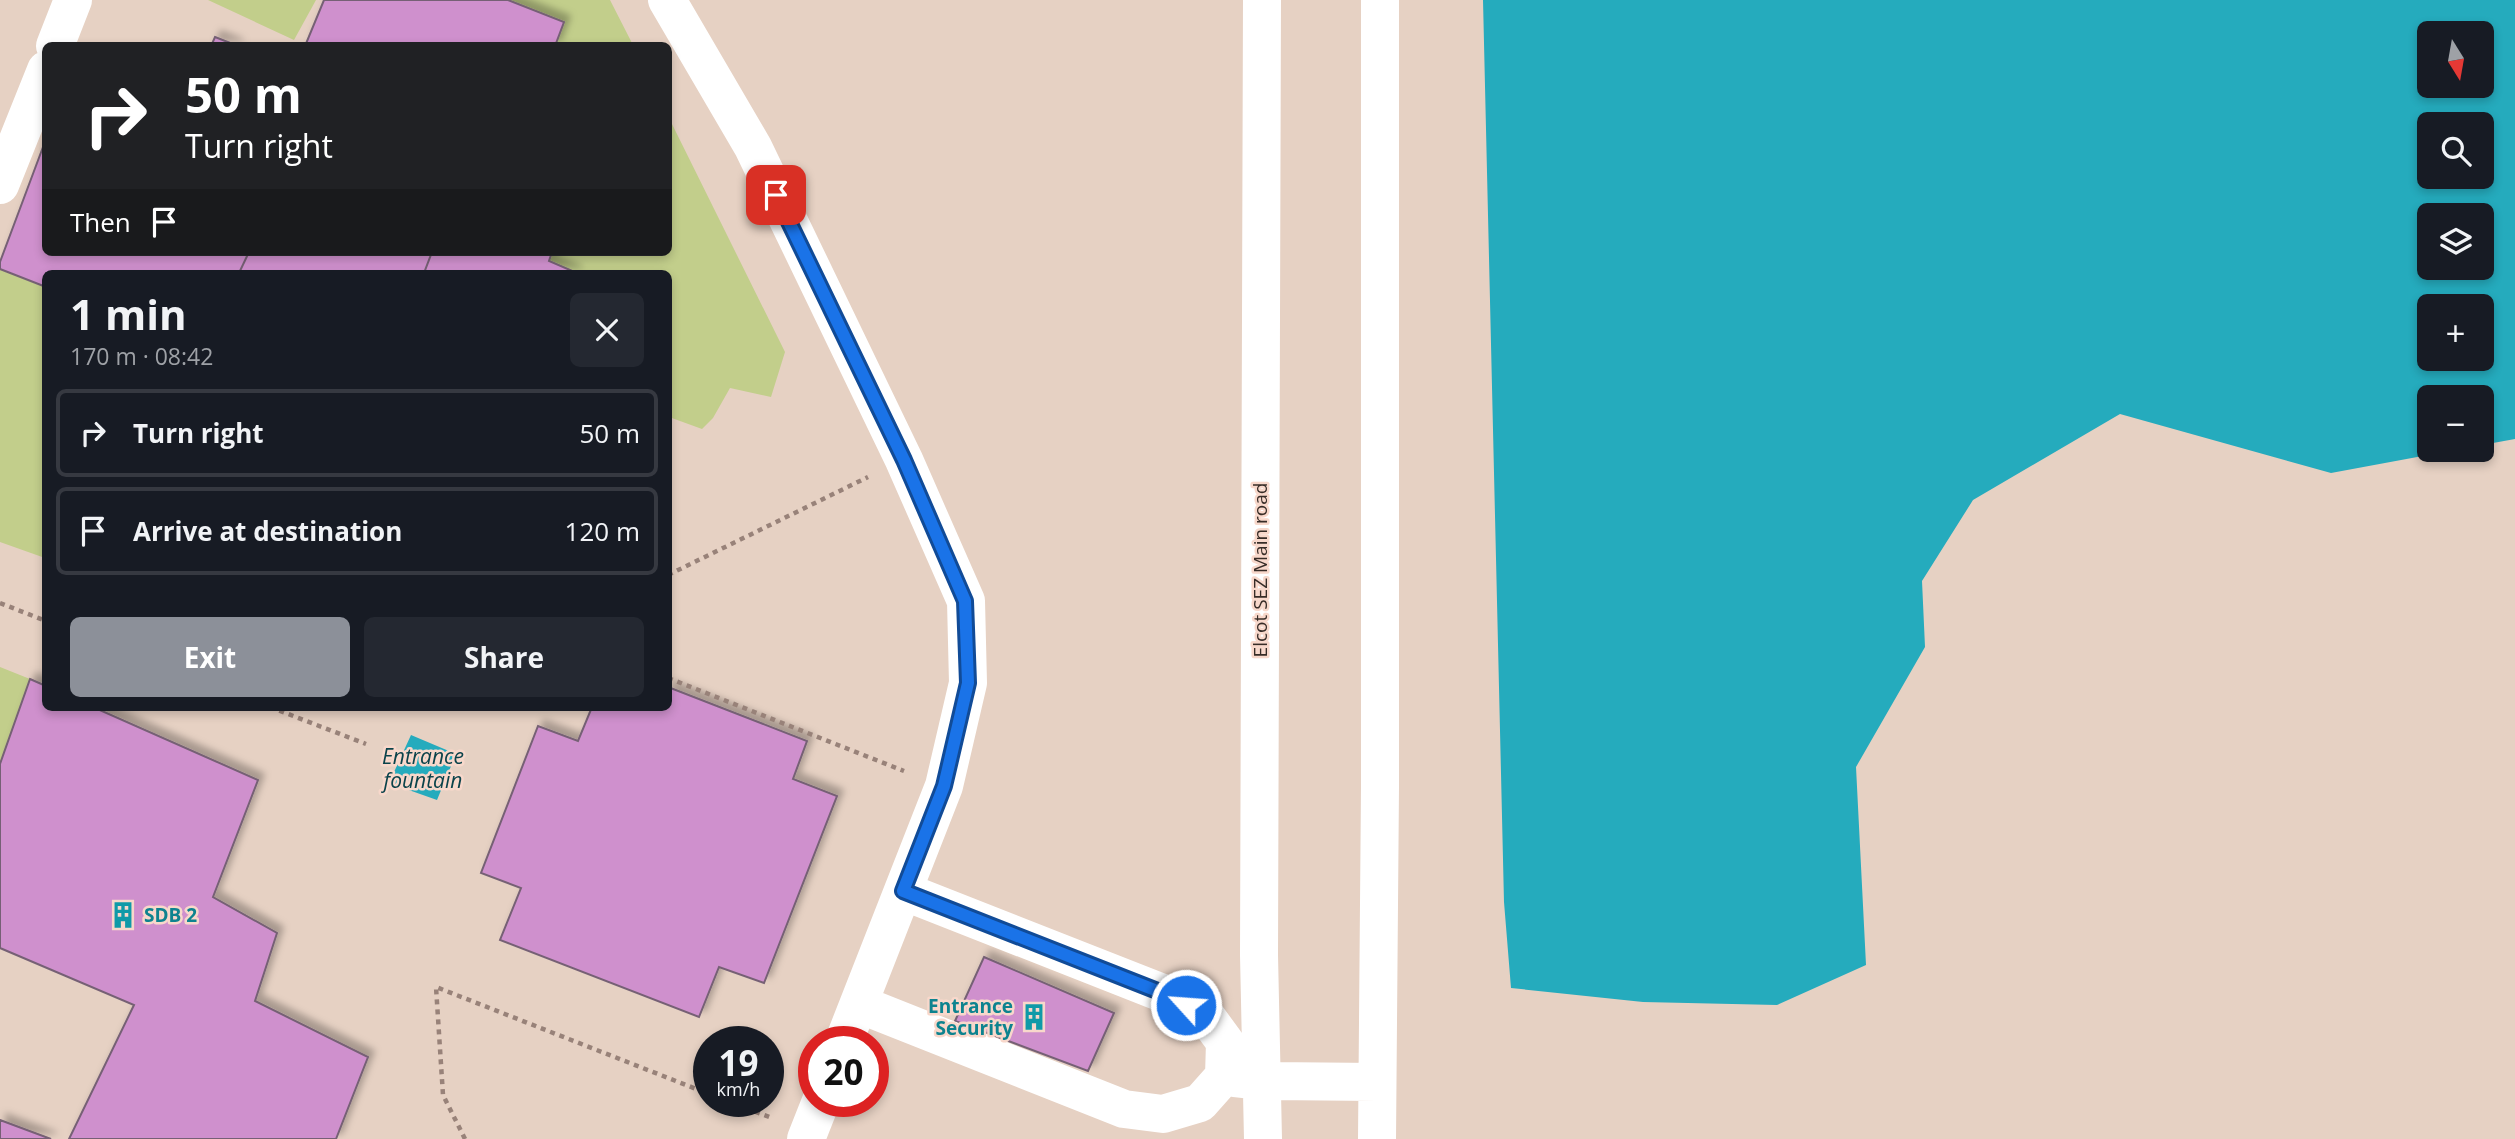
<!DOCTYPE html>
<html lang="en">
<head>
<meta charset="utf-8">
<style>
	:root { --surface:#171b24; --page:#242831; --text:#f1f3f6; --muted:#9ea1a6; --line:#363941; --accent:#8c9099 }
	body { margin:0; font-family:"Open Sans",sans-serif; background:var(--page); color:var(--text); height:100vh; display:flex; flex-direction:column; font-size:26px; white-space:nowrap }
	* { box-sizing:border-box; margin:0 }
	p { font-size:23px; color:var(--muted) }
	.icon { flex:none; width:38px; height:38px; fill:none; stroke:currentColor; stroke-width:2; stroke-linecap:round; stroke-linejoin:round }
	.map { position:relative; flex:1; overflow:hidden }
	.side { position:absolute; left:42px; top:270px; width:630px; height:441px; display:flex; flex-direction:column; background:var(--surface); border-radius:10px; box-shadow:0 4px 10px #0003 }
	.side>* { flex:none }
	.banner { position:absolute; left:42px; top:42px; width:630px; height:214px; border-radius:10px; box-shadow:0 4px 10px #0003; background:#202124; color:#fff; overflow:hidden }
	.needle { width:46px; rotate:169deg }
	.buttons { position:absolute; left:2417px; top:21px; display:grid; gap:14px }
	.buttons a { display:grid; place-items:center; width:77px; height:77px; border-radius:10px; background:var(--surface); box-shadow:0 4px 10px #0003; font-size:35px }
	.speed { position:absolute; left:693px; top:1026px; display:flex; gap:14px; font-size:35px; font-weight:700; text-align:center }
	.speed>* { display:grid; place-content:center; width:91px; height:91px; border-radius:50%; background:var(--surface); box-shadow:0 4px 10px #0003; line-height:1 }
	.speed small { font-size:18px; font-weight:400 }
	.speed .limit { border:10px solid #d22; background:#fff; color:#111 }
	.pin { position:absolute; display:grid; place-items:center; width:60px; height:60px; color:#fff; margin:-30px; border-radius:14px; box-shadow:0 4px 10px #0006 }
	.me { position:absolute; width:77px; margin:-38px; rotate:296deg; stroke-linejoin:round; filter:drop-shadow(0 0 5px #0008) }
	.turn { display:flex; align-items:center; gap:24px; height:147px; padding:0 28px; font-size:32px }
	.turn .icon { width:91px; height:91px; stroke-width:2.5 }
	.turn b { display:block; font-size:49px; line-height:60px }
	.then { display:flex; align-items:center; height:66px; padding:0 28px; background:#0003; gap:14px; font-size:26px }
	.round { display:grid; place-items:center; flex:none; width:74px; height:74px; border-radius:10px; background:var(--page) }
	.summary { display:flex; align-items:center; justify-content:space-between; height:119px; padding:0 28px }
	h1 { font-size:42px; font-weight:700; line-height:52px }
	.cta { display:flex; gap:14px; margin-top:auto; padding:14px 28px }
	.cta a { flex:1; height:80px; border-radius:10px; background:var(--accent); color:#fff; font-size:28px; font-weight:700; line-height:80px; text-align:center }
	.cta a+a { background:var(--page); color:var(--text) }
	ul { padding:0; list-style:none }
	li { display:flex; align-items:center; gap:21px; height:88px; margin:0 14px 10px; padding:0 14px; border:4px solid var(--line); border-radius:10px }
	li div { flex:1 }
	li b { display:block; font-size:26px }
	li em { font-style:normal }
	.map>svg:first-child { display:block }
</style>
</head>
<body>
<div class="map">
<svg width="2515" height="1139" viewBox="0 0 2515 1139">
	<defs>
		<filter id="shadow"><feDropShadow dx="6" dy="-6" stdDeviation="3.5" flood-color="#0004"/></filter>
	</defs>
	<rect width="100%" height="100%" fill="#f8d8cb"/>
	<path fill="#e6d1c3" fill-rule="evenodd" d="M 0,0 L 2515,0 L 2515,1139 L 0,1139 ZM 2429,33 L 2482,33 L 2482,86 L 2429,86 ZM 46,46 L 668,46 L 668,252 L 46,252 ZM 2429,124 L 2482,124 L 2482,177 L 2429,177 ZM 2429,215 L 2482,215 L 2482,268 L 2429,268 ZM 46,273 L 668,273 L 668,707 L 46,707 ZM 2429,306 L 2482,306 L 2482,359 L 2429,359 ZM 2429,397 L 2482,397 L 2482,450 L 2429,450 ZM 709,1041 L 768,1041 L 768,1101 L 709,1101 ZM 814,1041 L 873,1041 L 873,1101 L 814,1101 Z"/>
	<path fill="#c2ce8b" d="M 208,0 L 316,0 L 294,40 Z
		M 508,0 L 610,0 L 633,45 L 555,45 L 564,22 Z
		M 669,118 L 785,352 L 771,397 L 730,388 L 713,418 L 702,429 L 669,417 L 668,273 L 577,273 L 549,261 L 552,252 L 668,252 Z
		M 0,269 L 45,287 L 45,558 L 0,542 Z
		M 0,667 L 30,679 L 0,764 Z"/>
	<path fill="#25abbd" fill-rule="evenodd" d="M 1483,0 L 2515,0 L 2515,439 L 2482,445 L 2482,397 L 2429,397 L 2429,450 L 2455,450 L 2331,473 L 2120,414 L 1973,500 L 1922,581 L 1925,647 L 1856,767 L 1866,965 L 1777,1005 L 1643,1002 L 1511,988 L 1504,902 ZM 2429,33 L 2482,33 L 2482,86 L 2429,86 ZM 2429,124 L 2482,124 L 2482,177 L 2429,177 ZM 2429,215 L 2482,215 L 2482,268 L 2429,268 ZM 2429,306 L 2482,306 L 2482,359 L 2429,359 Z
		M 411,735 L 456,754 L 437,800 L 389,783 Z"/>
	<path fill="#cf90cd" stroke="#766175" stroke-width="2" filter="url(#shadow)" d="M 324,0 L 508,0 L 564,22 L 555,46 L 305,46 Z
		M 215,37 L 238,46 L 211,46 Z
		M 46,139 L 46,252 L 249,252 L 239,273 L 46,273 L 46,287 L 0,269 L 0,262 Z
		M 249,252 L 432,252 L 424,273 L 239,273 Z
		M 432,252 L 552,252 L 549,261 L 577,273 L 424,273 Z
		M 30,679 L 46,686 L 46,707 L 93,707 L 258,780 L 213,897 L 277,933 L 255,1001 L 368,1057 L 336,1139 L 69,1139 L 134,1005 L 0,948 L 0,764 Z
		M 668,687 L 807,741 L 793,779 L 837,796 L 764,983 L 719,967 L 699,1017 L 500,940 L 521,888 L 481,873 L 538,726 L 578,741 L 592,707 L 668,707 Z
		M 984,957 L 1114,1013 L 1088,1071 L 955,1021 Z
		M 0,1120 L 51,1139 L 0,1139 Z"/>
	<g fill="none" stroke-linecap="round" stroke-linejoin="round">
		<path stroke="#988279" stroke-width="4.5" stroke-dasharray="5 5" stroke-linecap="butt" d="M 668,575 L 868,477
			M 0,603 L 46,621
			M 668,678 L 904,771
			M 270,707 L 366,744
			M 727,1101 L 772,1118
			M 465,1139 L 443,1095 L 436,987 L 709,1094"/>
		<path stroke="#fff" stroke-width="38" d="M 667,0 L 753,147 L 904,460 L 966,601 L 968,683 L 944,786 L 844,1041
			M 1262,0 L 1259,955 L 1263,1139
			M 55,46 L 73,0
			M 0,185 L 46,70
			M 859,1004 L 1124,1109 L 1163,1114 L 1200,1103 L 1224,1076 L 1225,1042 L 1206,1016 L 1165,994 L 903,891
			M 1235,1078 L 1262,1081 L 1377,1082
			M 806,1139 L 821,1101
			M 1377,1139 L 1380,787 L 1380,0"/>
	</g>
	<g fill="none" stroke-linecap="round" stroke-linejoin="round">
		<defs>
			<path id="route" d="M 776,195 L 904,460 L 965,601 L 968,683 L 944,786 L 903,891 L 1165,994 L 1186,1005"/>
		</defs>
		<use href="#route" stroke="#114b97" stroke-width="18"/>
		<use href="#route" stroke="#1a73e8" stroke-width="12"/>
	</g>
	<defs>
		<symbol id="building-bare" viewBox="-9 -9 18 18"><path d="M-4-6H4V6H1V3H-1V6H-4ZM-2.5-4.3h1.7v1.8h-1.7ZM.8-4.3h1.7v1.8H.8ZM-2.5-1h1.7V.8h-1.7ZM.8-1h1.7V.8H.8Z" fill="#0f9aa8" stroke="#f8d8cb" stroke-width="2.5" paint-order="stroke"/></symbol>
	</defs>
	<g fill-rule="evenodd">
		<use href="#building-bare" x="104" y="896" width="38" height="38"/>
		<use href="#building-bare" x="1015" y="998" width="38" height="38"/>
	</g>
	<g text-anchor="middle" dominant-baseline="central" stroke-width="5" stroke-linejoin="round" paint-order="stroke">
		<g font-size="19" fill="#372c27" stroke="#f8d8cb">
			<text transform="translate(1260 570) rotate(-90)">Elcot SEZ Main road</text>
		</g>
		<g font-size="19" font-weight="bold" fill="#0d838f" stroke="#f8d8cb" text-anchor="start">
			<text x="144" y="915">SDB 2</text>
			<text x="1013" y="1006" text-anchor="end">Entrance<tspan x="1013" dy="22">Security</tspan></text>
		</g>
		<g font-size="21" font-style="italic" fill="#0b434b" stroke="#f8d8cb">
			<text x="423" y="756">Entrance<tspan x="423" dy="24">fountain</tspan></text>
		</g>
	</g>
</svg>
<div class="buttons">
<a><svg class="needle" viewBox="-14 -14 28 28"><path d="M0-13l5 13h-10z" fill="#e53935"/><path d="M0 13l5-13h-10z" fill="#9ea1a6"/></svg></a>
<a><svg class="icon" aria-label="search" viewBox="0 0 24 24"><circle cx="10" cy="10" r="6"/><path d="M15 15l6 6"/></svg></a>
<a><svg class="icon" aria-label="layers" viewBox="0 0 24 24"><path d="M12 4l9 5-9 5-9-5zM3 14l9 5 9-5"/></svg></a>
<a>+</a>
<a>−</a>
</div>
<div class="speed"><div>19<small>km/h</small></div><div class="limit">20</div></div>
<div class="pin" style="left:776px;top:195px;background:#d93025"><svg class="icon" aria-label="arrive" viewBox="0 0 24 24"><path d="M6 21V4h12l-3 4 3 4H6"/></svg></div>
<svg class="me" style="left:1186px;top:1005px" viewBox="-20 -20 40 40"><circle r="17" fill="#1a73e8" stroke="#fff" stroke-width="3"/><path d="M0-11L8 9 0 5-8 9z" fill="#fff"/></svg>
<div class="banner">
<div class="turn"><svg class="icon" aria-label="right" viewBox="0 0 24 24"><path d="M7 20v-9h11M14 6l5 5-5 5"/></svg><div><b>50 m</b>Turn right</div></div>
<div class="then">Then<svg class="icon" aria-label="arrive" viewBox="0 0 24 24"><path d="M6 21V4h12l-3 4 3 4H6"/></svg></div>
</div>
<section class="side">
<div class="summary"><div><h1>1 min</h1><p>170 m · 08:42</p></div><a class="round"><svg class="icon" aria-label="close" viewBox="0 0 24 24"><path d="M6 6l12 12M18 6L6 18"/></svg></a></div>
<ul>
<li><svg class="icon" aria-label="right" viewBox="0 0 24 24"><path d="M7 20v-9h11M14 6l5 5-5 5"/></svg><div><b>Turn right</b></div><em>50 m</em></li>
<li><svg class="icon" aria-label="arrive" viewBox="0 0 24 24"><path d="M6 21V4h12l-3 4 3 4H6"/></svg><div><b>Arrive at destination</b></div><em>120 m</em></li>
</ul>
<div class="cta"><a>Exit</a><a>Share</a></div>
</section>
</div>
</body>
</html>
